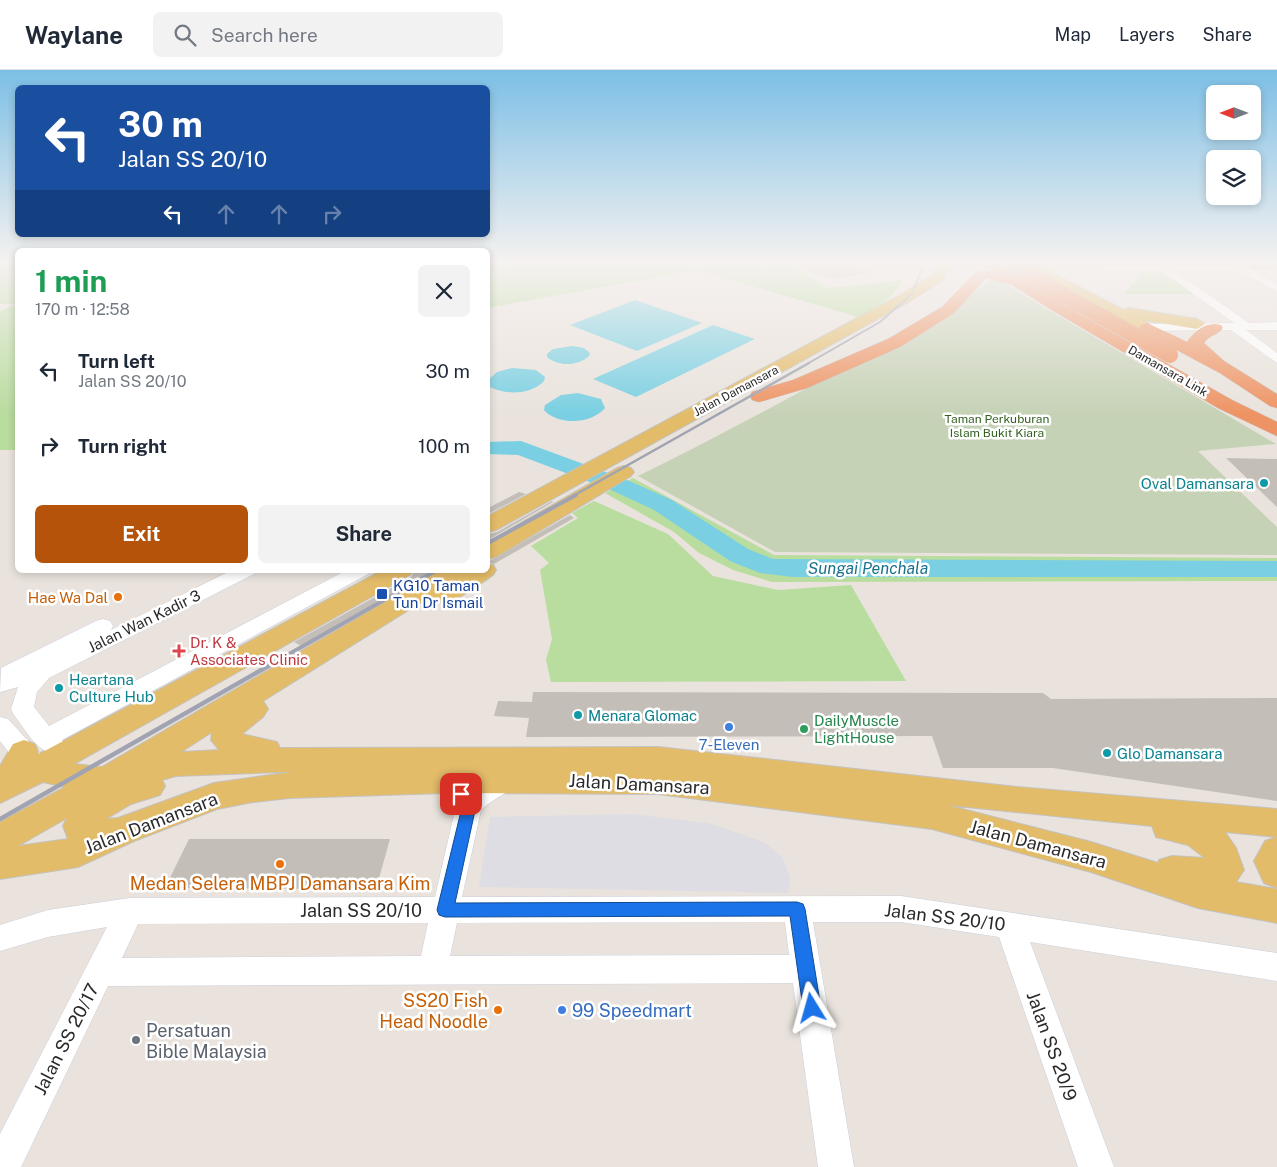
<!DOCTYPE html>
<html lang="en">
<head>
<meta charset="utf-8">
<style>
	:root { --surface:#fff; --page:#f2f2f3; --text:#1f2937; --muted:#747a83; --line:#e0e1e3; --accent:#b45309 }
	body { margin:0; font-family:"Public Sans",sans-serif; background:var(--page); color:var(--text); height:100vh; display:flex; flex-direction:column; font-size:19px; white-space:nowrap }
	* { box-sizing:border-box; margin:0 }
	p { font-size:16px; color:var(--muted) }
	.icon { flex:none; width:28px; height:28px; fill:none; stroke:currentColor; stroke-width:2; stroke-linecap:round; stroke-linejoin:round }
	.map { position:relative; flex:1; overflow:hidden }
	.details { position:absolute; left:15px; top:178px; width:475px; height:325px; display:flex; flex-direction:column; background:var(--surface); border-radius:8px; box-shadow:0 2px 8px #0003 }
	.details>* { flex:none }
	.top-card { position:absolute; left:15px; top:15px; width:475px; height:152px; border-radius:8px; box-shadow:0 2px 8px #0003; background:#1a4fa0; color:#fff; overflow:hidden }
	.needle { width:32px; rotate:270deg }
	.controls { position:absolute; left:1206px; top:15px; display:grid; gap:10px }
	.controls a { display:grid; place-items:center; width:55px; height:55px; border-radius:8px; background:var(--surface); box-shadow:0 2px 8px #0003; font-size:25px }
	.pin { position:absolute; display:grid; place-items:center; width:42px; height:42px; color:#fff; margin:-21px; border-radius:10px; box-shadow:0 2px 8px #0006 }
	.me { position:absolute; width:55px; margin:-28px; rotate:352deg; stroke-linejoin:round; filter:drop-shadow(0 0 4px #0008) }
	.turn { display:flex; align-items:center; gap:18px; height:105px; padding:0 20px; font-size:22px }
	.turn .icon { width:65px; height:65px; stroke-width:2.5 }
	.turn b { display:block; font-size:35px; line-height:42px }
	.lanes { display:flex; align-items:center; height:48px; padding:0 20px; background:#0003; justify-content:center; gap:25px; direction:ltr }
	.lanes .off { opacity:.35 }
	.round { display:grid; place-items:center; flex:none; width:52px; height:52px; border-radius:8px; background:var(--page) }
	.overview { display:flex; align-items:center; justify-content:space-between; height:85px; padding:0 20px }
	h1 { font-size:30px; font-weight:700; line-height:38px; color:#1e9e55 }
	.primary-button { display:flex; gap:10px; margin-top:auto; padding:10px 20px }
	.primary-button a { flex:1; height:58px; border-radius:8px; background:var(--accent); color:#fff; font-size:20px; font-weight:700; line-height:58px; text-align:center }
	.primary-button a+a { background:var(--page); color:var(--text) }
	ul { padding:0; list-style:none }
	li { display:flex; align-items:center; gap:15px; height:75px; padding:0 20px }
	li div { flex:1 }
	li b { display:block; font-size:19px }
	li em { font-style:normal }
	header { display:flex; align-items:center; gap:30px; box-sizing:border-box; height:70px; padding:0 25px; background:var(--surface); border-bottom:1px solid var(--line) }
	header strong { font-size:24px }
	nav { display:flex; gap:28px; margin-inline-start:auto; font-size:18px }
	.search { width:350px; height:45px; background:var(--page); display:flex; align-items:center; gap:12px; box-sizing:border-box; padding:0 18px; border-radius:8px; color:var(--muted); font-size:19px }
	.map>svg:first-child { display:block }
</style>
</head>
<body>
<header>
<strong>Waylane</strong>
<div class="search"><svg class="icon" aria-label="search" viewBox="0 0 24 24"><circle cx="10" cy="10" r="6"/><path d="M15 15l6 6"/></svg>Search here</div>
<nav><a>Map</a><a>Layers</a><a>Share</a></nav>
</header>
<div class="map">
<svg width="1277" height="1097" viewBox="0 0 1277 1097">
	<rect width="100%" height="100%" fill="#eae3dd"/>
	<path fill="#dedde3" d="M 632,744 L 708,753 L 764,772 L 783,788 L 790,808 L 788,823 L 479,817 L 490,747 Z"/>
	<path fill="#b9dc9f" d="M 0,191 L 17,191 L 17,234 L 0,234 Z
		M 488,191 L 795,191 L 790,194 L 828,218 L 903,210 C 892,229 878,237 858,247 L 697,200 L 488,238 Z
		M 1237,191 L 1277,191 L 1277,200 L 1253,200 Z
		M 1144,201 L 1160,201 L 1194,224 L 1124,224 Z
		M 11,236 L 17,236 L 17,380 L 0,380 L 0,242 Z
		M 633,408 L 774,485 L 1277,488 L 1277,511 L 772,512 L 733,500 L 699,483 L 674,462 L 605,423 Z
		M 594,431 L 668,464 L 713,506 L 778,520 L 851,515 L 906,611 L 551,612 L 546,590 L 552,569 L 540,500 L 549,493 L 531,476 L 578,448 L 572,443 Z"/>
	<path fill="#c6d2b6" d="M 995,208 L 1276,374 L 1198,381 L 1277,457 L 1277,485 L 775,482 L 638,406 C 760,346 879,280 995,208 Z"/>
	<path fill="#7ad0e2" d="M 635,230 L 702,253 L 637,281 L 570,255 Z
		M 713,255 L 755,269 L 636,327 L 593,309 Z
		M 572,276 L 584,278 L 590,283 L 589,286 C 579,296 558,297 547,287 L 547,284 L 553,279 Z
		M 512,298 L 536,300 L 545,307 L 544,311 C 531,325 506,325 490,317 L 488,310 L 497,302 Z
		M 578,323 L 601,329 L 605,338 C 592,354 558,356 544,340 L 545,335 L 561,325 Z"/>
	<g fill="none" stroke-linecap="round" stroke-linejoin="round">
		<path fill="#7ad0e2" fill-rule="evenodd" d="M 521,371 L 627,410 L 672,430 L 748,479 L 773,489 L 1277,491 L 1277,507 L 793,507 L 760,503 L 730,491 L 654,440 L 611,420 L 518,385 L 488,384 L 488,372 Z"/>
	</g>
	<path fill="#c3beb8" d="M 823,192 L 847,194 L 872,202 L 848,207 L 833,208 L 819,205 L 799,197 Z
		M 1226,388 L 1277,389 L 1277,437 Z
		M 519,422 L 526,424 L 488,444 L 488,438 Z
		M 552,431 L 553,432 L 488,470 L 488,464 L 497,462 Z
		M 570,445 L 574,448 L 494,494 L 488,492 Z
		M 415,500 L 436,500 L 303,577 L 294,572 L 411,507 Z
		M 533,622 L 1043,623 L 1051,629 L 1277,628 L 1277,731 L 1053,698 L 943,698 L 932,666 L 526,667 L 529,648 L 494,646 L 498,631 L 532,632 Z
		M 189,769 L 390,769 L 376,819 L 165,818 Z"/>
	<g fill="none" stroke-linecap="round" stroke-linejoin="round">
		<defs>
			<path id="minor" d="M 1228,191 L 1237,191 L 1277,214 L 1277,221 L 1240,201 L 1175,201 L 1249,253 L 1277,252 L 1277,260 L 1246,260 L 1277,283 L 1277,293 L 1231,260 L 1125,261 L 1123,258 L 1129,254 L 1234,253 L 1162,201 L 1106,201 L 1101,198 L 1106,195 L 1230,195 Z
				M 232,500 L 256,500 L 254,504 L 49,608 L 37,622 L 34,637 L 49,656 L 347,500 L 370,500 L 368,504 L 62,670 L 65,676 L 61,682 C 40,689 26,660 14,645 L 11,639 L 18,617 L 0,622 L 1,598 L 96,551 L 103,549 L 110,551 L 113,556 L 111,560 Z
				M 0,647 L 8,649 L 42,686 L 45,693 L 42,700 C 22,706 11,684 0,671 Z
				M 506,701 L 515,704 L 518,711 C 512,722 492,729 481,740 L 462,827 L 901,826 L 1277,883 L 1277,911 L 1030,872 L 1114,1097 L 1078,1097 L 999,867 L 901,852 L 813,852 L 854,1097 L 818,1097 L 793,913 L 108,916 L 21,1097 L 0,1097 L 0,1064 L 107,857 L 48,867 L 0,881 L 0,855 L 48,840 L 130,828 L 435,827 L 456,736 C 466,717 486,708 506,701 ZM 785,852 L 789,885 L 450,886 L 457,853 ZM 428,853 L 421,886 L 122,888 L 138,854 Z"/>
			<path id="major" d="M 943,191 L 956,191 L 942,211 L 910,231 L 496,460 L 488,462 L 488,446 L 900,225 L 932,205 Z
				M 1024,191 L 1039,191 L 1058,206 L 1124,240 L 1129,238 L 1197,249 L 1205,254 L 1197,259 L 1143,250 L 1155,258 L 1152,261 L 1142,261 L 1048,212 Z
				M 624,396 L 631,398 L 634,402 L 631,406 L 496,487 L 488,489 L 488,472 L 617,398 Z
				M 488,494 L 493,495 L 496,500 L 493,505 C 476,516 455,536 434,531 L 431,526 L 263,631 L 268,639 L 263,647 L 242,664 L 277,672 L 280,678 L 658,677 L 1017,717 L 1277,739 L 1277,767 L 1225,762 L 1236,778 L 1244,800 L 1236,812 L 1277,819 L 1277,853 L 1198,838 L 1091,802 L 932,759 L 658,724 L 446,723 L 290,728 L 253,732 L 217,739 L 134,771 L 78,797 L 0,809 L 0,752 L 65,717 L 43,712 L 0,733 L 0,696 L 13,674 L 24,670 L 35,674 L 39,684 L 383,500 L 413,500 L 410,505 L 74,694 L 102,697 L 440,500 L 488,500 ZM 212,662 L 211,670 L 219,680 L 181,682 ZM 281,702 L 292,702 L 214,713 L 118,748 L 106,749 L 131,734 L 160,725 L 165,716 L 162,710 L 176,706 ZM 947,735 L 1152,756 L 1156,767 L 1188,775 L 1205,788 L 1172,786 L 1159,790 L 1158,793 L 1091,772 ZM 67,748 L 63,756 L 68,769 L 18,776 Z
				M 1277,767 L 1277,818 L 1264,813 L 1254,791 L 1265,771 Z"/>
			<path id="highway" d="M 978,191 L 994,191 L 1060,233 L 1232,330 L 1277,352 L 1277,366 L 1218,338 L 1050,239 L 1012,215 L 986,208 L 954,243 L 900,277 L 807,318 L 759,332 L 752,330 L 750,326 L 752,322 L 793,310 L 888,269 L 942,237 L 977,201 L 989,200 Z
				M 1019,191 L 1034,191 L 1045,203 L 1069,219 L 1062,223 C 1045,219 1029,205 1019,191 Z
				M 1147,253 L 1187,272 C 1195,261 1206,251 1221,255 L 1223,258 C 1218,265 1209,265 1204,273 L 1224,291 L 1277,324 L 1277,338 L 1270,336 L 1220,303 L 1141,261 L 1139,258 L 1141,255 Z"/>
		</defs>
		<use href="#minor" stroke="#cbcfda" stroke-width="1"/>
		<use href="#major" stroke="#c3c3c3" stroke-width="2"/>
		<use href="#highway" stroke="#c3c3c3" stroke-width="1"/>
		<use href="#minor" fill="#fff" fill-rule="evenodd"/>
		<use href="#major" fill="#e3bc6a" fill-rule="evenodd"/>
		<use href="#highway" fill="#ee9464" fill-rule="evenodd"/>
		<path stroke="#a0a4b2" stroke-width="2" d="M 807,294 L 880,252 L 912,224 L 925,191"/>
		<path stroke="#a0a4b2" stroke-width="2.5" d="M 573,426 L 809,293"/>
		<path stroke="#a0a4b2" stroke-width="4" d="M 488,473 L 576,425
			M 268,596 L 437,500"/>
		<path stroke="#a0a4b2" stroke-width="4.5" d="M 0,749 L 270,595"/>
		<defs>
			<path id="highway-bridge" d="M 1013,197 L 1170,285"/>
		</defs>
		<use href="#highway-bridge" stroke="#c3c3c3" stroke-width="16" stroke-linecap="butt"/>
		<use href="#highway-bridge" stroke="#ee9464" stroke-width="16"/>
	</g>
	<linearGradient id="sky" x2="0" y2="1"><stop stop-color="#7cbfe6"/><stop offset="0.56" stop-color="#f6f2f0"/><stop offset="1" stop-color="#f6f2f0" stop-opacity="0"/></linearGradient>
	<rect width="1277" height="344" fill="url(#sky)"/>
	<path fill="#1a73e8" stroke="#114b97" d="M 461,718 L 466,719 L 476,736 L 455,833 L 797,832 L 803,834 L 805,839 L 821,938 L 818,944 L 812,947 L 806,944 L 803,938 L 790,846 L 445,847 L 439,845 L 437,840 L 462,737 L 454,724 L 456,719 Z"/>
	<g fill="#0f9aa8" stroke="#fff" stroke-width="2">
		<circle cx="1264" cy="413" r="5"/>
		<circle cx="59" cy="618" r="5"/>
		<circle cx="578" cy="645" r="5"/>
		<circle cx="1107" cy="683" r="5"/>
	</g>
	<rect fill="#1a4fb4" stroke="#fff" stroke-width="2" x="376" y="518" width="12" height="12" rx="2.5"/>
	<g fill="#e8710a" stroke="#fff" stroke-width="2">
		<circle cx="118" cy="527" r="5"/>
		<circle cx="280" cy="794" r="5"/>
		<circle cx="498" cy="940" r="5"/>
	</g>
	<path fill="#e0444e" stroke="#fff" stroke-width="2" d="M176.5 573.5h5v5h5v5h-5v5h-5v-5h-5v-5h5z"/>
	<g fill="#3f7fe0" stroke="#fff" stroke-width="2">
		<circle cx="729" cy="657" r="5"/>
		<circle cx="562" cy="940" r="5"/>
	</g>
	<circle fill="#2e9e5b" stroke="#fff" stroke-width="2" cx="804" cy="659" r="5"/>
	<circle fill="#6b7280" stroke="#fff" stroke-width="2" cx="136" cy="970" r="5"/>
	<g text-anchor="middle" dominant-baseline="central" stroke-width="5" stroke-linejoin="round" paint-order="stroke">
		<g font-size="12" fill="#2a2a2a" stroke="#fff">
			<text transform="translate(1168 301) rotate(30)">Damansara Link</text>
			<text transform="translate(736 321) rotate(-28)">Jalan Damansara</text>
		</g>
		<g font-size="12" fill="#335f21" stroke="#fff">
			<text x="997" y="349">Taman Perkuburan<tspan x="997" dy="14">Islam Bukit Kiara</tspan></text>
		</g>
		<g font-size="15" fill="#0d838f" stroke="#fff" text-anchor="start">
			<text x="1254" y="413" text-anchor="end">Oval Damansara</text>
			<text x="69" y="609">Heartana<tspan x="69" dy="17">Culture Hub</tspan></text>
			<text x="588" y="645">Menara Glomac</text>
			<text x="1117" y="683">Glo Damansara</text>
		</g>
		<g font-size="15" fill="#164399" stroke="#fff" text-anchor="start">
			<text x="393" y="515">KG10 Taman<tspan x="393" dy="17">Tun Dr Ismail</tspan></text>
		</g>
		<g font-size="15" fill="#c56008" stroke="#fff" text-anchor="end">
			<text x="108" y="527">Hae Wa Dal</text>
		</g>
		<g font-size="15" fill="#2a2a2a" stroke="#fff">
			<text transform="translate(144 551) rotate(-26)">Jalan Wan Kadir 3</text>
		</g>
		<g font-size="15" fill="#be3a42" stroke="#fff" text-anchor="start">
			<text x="190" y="572">Dr. K &amp;<tspan x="190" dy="17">Associates Clinic</tspan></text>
		</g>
		<g font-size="15" fill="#27864d" stroke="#fff" text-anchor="start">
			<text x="814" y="650">DailyMuscle<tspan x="814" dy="17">LightHouse</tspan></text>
		</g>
		<g font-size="15" fill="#366cbe" stroke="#fff">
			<text x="729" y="674">7-Eleven</text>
		</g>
		<g font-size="16" font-style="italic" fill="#1a708d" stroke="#fff">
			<text x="868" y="498">Sungai Penchala</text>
		</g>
		<g font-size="18" fill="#2a2a2a" stroke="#fff">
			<text transform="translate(639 714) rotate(3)">Jalan Damansara</text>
			<text transform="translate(151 753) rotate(-21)">Jalan Damansara</text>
			<text transform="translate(1038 774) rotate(15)">Jalan Damansara</text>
			<text x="361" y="840">Jalan SS 20/10</text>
			<text transform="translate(945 847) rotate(7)">Jalan SS 20/10</text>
			<text transform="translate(66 969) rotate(-63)">Jalan SS 20/17</text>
			<text transform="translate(1052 976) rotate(70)">Jalan SS 20/9</text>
		</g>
		<g font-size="18" fill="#c56008" stroke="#fff">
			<text x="280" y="813">Medan Selera MBPJ Damansara Kim</text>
			<text x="488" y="930" text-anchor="end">SS20 Fish<tspan x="488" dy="21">Head Noodle</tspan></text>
		</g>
		<g font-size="18" fill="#366cbe" stroke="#fff" text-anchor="start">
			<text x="572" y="940">99 Speedmart</text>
		</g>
		<g font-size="18" fill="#5b616d" stroke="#fff" text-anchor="start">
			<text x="146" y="960">Persatuan<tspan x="146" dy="21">Bible Malaysia</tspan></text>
		</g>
	</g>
</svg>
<div class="controls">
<a><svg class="needle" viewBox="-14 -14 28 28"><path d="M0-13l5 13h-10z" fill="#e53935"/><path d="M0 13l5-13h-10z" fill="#747a83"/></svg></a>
<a><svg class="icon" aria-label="layers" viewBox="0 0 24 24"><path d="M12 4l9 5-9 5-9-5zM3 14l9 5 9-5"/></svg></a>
</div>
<div class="pin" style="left:461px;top:724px;background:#d93025"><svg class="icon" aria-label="arrive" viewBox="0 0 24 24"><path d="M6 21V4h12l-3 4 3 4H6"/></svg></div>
<svg class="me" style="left:812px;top:938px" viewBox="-20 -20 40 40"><path d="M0-17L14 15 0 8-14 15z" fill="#1a73e8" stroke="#fff" stroke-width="4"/></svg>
<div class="top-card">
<div class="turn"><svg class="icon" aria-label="left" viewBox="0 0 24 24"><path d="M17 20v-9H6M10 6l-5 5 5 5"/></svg><div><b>30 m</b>Jalan SS 20/10</div></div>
<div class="lanes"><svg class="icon" aria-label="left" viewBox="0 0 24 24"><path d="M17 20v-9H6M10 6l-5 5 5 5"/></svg><svg class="icon off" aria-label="ahead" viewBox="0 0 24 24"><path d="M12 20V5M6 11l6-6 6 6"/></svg><svg class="icon off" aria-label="ahead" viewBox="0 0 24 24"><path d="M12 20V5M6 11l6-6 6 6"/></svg><svg class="icon off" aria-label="right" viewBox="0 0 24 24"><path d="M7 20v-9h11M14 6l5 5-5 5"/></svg></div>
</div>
<section class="details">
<div class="overview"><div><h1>1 min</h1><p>170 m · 12:58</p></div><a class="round"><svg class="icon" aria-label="close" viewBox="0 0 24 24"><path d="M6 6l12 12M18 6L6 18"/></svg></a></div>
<ul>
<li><svg class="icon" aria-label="left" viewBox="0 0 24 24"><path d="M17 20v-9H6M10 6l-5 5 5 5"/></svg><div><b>Turn left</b><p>Jalan SS 20/10</p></div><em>30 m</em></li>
<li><svg class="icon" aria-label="right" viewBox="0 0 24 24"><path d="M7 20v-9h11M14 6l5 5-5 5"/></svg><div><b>Turn right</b></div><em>100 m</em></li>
</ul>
<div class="primary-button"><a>Exit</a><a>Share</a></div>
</section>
</div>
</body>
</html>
